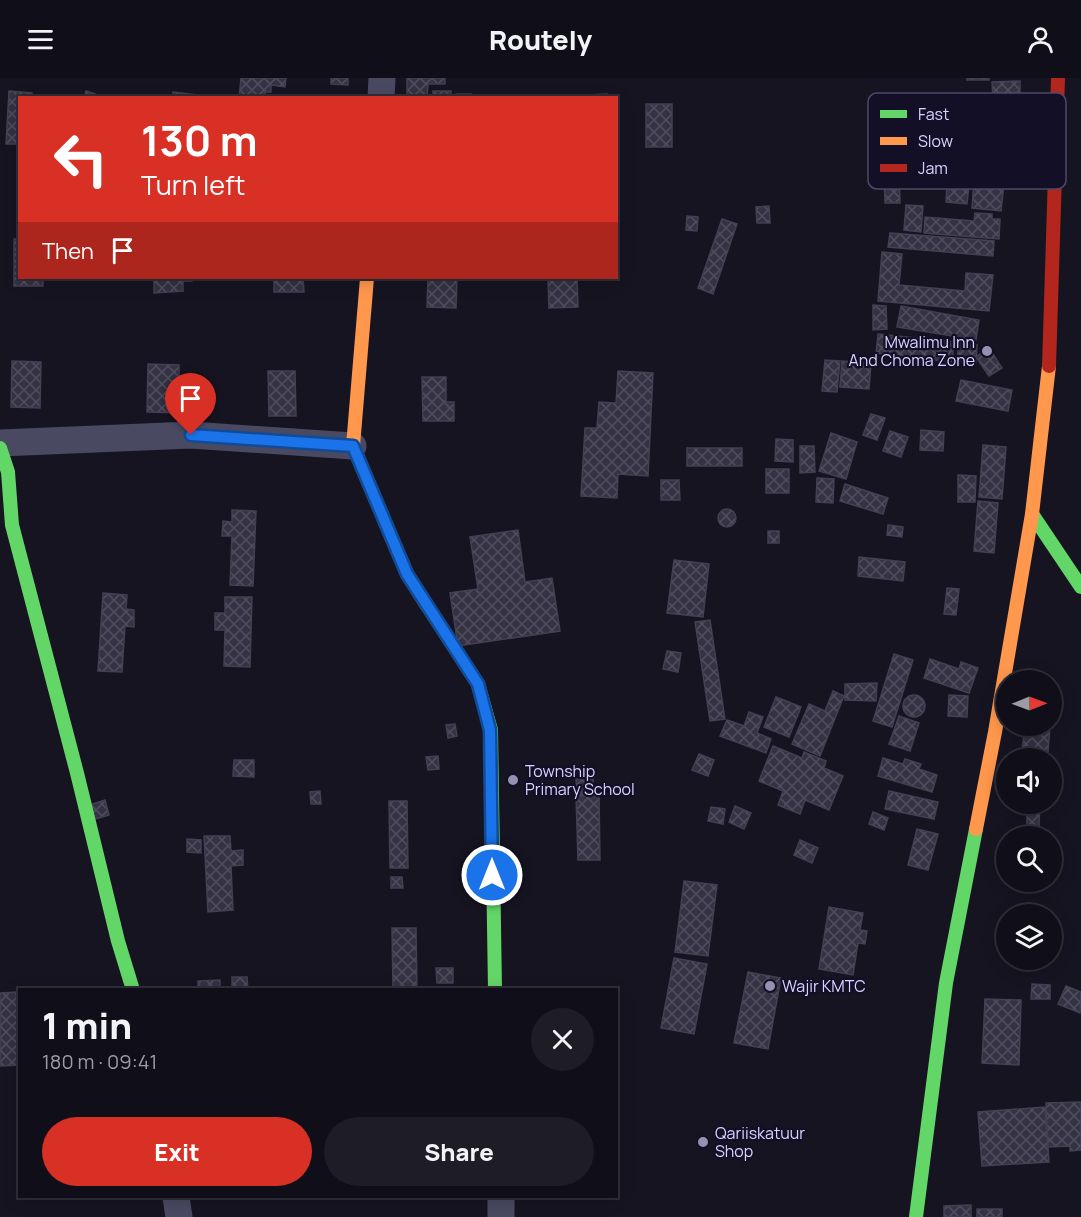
<!DOCTYPE html>
<html lang="en">
<head>
<meta charset="utf-8">
<style>
	:root { --surface:#100f19; --page:#1e1d26; --text:#f1f3f6; --muted:#9c9ca2; --line:#302f38; --accent:#d93025 }
	body { margin:0; font-family:Manrope,sans-serif; background:var(--page); color:var(--text); height:100vh; display:flex; flex-direction:column; font-size:22px; white-space:nowrap }
	* { box-sizing:border-box; margin:0 }
	p { font-size:20px; color:var(--muted) }
	.icon { flex:none; width:33px; height:33px; fill:none; stroke:currentColor; stroke-width:2; stroke-linecap:round; stroke-linejoin:round }
	.map { position:relative; flex:1; overflow:hidden }
	.drawer { position:absolute; left:18px; top:910px; width:600px; height:210px; display:flex; flex-direction:column; background:var(--surface); border-radius:0px; box-shadow:0 3px 15px #0003,0 0 0 2px var(--line) }
	.drawer>* { flex:none }
	.banner { position:absolute; left:18px; top:18px; width:600px; height:183px; border-radius:0px; box-shadow:0 3px 15px #0003,0 0 0 2px var(--line); background:#d93025; color:#fff; overflow:hidden }
	.needle { width:39px; rotate:89deg }
	.fabs { position:absolute; left:996px; top:592px; display:grid; gap:12px }
	.fabs a { display:grid; place-items:center; width:66px; height:66px; border-radius:50%; background:var(--surface); box-shadow:0 3px 15px #0003,0 0 0 2px var(--line); font-size:30px }
	.pin { position:absolute; display:grid; place-items:center; width:51px; height:51px; color:#fff; margin:-62px -26px; border-radius:50% 50% 50% 0; rotate:-45deg; box-shadow:0 0 6px #0007 }
	.pin .icon { rotate:45deg }
	.me { position:absolute; width:66px; margin:-33px; rotate:0deg; stroke-linejoin:round; filter:drop-shadow(0 0 4px #0008) }
	.turn { display:flex; align-items:center; gap:21px; height:126px; padding:0 24px; font-size:27px }
	.turn .icon { width:78px; height:78px; stroke-width:2.5 }
	.turn b { display:block; font-size:42px; line-height:51px }
	.then { display:flex; align-items:center; height:57px; padding:0 24px; background:#0003; gap:12px; font-size:22px }
	.round { display:grid; place-items:center; flex:none; width:63px; height:63px; border-radius:32px; background:var(--page) }
	.headline { display:flex; align-items:center; justify-content:space-between; height:102px; padding:0 24px }
	h1 { font-size:36px; font-weight:800; line-height:45px }
	.cta { display:flex; gap:12px; margin-top:auto; padding:12px 24px }
	.cta a { flex:1; height:69px; border-radius:36px; background:var(--accent); color:#fff; font-size:24px; font-weight:800; line-height:69px; text-align:center }
	.cta a+a { background:var(--page); color:var(--text) }
	header { display:flex; justify-content:space-between; align-items:center; height:78px; padding:0 24px; background:var(--surface); font-size:27px; font-weight:800 }
	.map>svg:first-child { display:block }
</style>
</head>
<body>
<header><svg class="icon" aria-label="menu" viewBox="0 0 24 24"><path d="M4 6h16M4 12h16M4 18h16"/></svg>Routely<svg class="icon" aria-label="person" viewBox="0 0 24 24"><circle cx="12" cy="8" r="4"/><path d="M4 21q1-7 8-7t8 7"/></svg></header>
<div class="map">
<svg width="1081" height="1139" viewBox="0 0 1081 1139">
	<defs>
		<pattern id="building-cross-hatch" width="8" height="8" patternUnits="userSpaceOnUse" patternTransform="scale(1.5)"><rect width="8" height="8" fill="#343243"/><path d="M0 0l8 8M0 8l8-8" fill="none" stroke="#514f5f"/></pattern>
	</defs>
	<rect width="100%" height="100%" fill="#161421"/>
	<path fill="url(#building-cross-hatch)" stroke="#433f54" stroke-width="1.5" d="M 241,0 L 286,0 L 285,9 L 271,7 L 271,14 L 265,14 L 265,20 L 239,20 Z
		M 331,0 L 348,0 L 348,7 L 331,6 Z
		M 407,0 L 445,0 L 445,6 L 428,6 L 427,20 L 407,20 Z
		M 967,0 L 989,0 L 989,2 L 967,2 Z
		M 1020,3 L 1020,21 L 993,21 L 992,4 Z
		M 9,13 L 32,15 L 32,20 L 20,20 L 20,66 L 6,66 Z
		M 86,13 L 95,16 L 93,20 L 84,20 Z
		M 433,13 L 451,13 L 451,20 L 433,20 Z
		M 173,14 L 214,19 L 214,20 L 173,20 Z
		M 456,16 L 471,16 L 471,20 L 456,20 Z
		M 607,16 L 607,20 L 588,20 L 587,17 Z
		M 646,26 L 672,26 L 672,69 L 646,69 Z
		M 884,94 L 899,94 L 900,125 L 885,125 Z
		M 974,104 L 1004,106 L 1001,133 L 972,130 Z
		M 947,106 L 969,107 L 967,126 L 946,124 Z
		M 906,127 L 923,128 L 921,154 L 904,152 Z
		M 769,128 L 770,145 L 757,145 L 756,129 Z
		M 975,135 L 992,136 L 992,141 L 1000,141 L 999,161 L 924,155 L 925,139 L 974,143 Z
		M 687,138 L 698,139 L 697,153 L 686,152 Z
		M 722,141 L 737,146 L 713,216 L 698,210 Z
		M 890,155 L 994,163 L 993,178 L 888,169 Z
		M 14,161 L 20,161 L 20,200 L 43,200 L 43,208 L 14,208 Z
		M 882,174 L 902,176 L 899,207 L 965,213 L 966,195 L 993,197 L 989,233 L 878,223 Z
		M 154,200 L 192,200 L 192,203 L 183,203 L 183,213 L 154,215 Z
		M 274,200 L 303,200 L 304,214 L 274,214 Z
		M 428,200 L 457,200 L 456,230 L 427,229 Z
		M 548,200 L 577,200 L 578,229 L 549,230 Z
		M 873,227 L 886,228 L 887,251 L 873,252 Z
		M 901,228 L 979,242 L 976,262 L 897,249 Z
		M 878,256 L 954,264 L 952,284 L 876,275 Z
		M 959,265 L 977,267 L 976,285 L 957,283 Z
		M 989,270 L 1002,290 L 989,298 L 976,279 Z
		M 825,282 L 840,283 L 837,314 L 822,313 Z
		M 12,283 L 41,284 L 40,330 L 11,329 Z
		M 842,283 L 871,285 L 869,311 L 840,309 Z
		M 148,286 L 179,287 L 179,310 L 184,310 L 183,335 L 147,334 Z
		M 268,293 L 295,293 L 296,338 L 269,338 Z
		M 618,293 L 653,295 L 648,398 L 618,396 L 617,420 L 581,418 L 585,350 L 597,350 L 599,324 L 616,325 Z
		M 422,299 L 446,299 L 446,324 L 454,324 L 454,343 L 423,343 Z
		M 961,302 L 1012,312 L 1008,333 L 956,323 Z
		M 871,336 L 885,340 L 877,362 L 863,357 Z
		M 921,352 L 944,354 L 943,373 L 920,372 Z
		M 890,353 L 908,359 L 901,379 L 883,373 Z
		M 831,355 L 857,364 L 846,401 L 819,393 Z
		M 776,361 L 793,362 L 793,384 L 775,383 Z
		M 983,367 L 1006,369 L 1002,421 L 979,419 Z
		M 800,368 L 814,368 L 815,394 L 800,395 Z
		M 687,370 L 742,370 L 742,388 L 687,388 Z
		M 766,391 L 789,391 L 789,415 L 766,415 Z
		M 958,397 L 976,398 L 975,424 L 958,424 Z
		M 817,400 L 834,401 L 833,425 L 816,424 Z
		M 661,402 L 679,402 L 680,422 L 661,422 Z
		M 845,406 L 888,420 L 883,436 L 840,423 Z
		M 978,423 L 998,425 L 994,475 L 974,473 Z
		M718 440a9 9 0 1 1 18 0a9 9 0 1 1-18 0Z
		M 232,432 L 256,433 L 253,508 L 230,507 L 232,458 L 222,458 L 223,443 L 232,444 Z
		M 888,447 L 903,449 L 902,459 L 887,457 Z
		M 518,452 L 525,504 L 552,500 L 560,553 L 458,568 L 450,515 L 478,511 L 470,459 Z
		M 768,453 L 779,453 L 779,465 L 768,465 Z
		M 859,479 L 905,484 L 903,503 L 858,498 Z
		M 674,482 L 709,486 L 703,539 L 667,535 Z
		M 947,510 L 959,511 L 956,537 L 944,536 Z
		M 103,515 L 127,517 L 126,531 L 134,532 L 134,549 L 125,548 L 122,594 L 98,593 Z
		M 225,519 L 252,519 L 250,589 L 224,588 L 225,552 L 215,552 L 215,535 L 225,535 Z
		M 710,542 L 725,641 L 710,643 L 695,544 Z
		M 667,573 L 681,575 L 678,594 L 663,591 Z
		M 894,576 L 913,582 L 892,649 L 873,643 Z
		M 930,581 L 959,591 L 961,584 L 978,590 L 969,615 L 924,600 Z
		M 877,605 L 876,623 L 845,622 L 845,606 Z
		M 833,613 L 844,618 L 820,678 L 792,666 L 809,626 L 825,633 Z
		M903 628a11 11 0 1 1 22 0a11 11 0 1 1-22 0Z
		M 949,617 L 968,618 L 967,639 L 948,638 Z
		M 776,619 L 801,629 L 789,659 L 764,649 Z
		M 749,634 L 763,639 L 757,655 L 771,661 L 766,675 L 720,658 L 727,642 L 744,648 Z
		M 899,638 L 919,645 L 910,673 L 889,666 Z
		M 455,646 L 457,658 L 448,660 L 446,647 Z
		M 1025,648 L 1050,648 L 1048,674 L 1022,672 Z
		M 773,668 L 802,680 L 804,674 L 826,683 L 824,690 L 843,698 L 829,732 L 805,722 L 800,736 L 778,727 L 783,713 L 759,703 Z
		M 699,676 L 714,682 L 708,698 L 692,692 Z
		M 438,678 L 439,691 L 428,692 L 426,679 Z
		M 883,680 L 903,686 L 905,681 L 921,686 L 919,691 L 937,697 L 932,714 L 878,698 Z
		M 234,682 L 254,682 L 254,699 L 233,698 Z
		M 576,701 L 593,701 L 594,716 L 577,717 Z
		M 320,713 L 321,726 L 311,726 L 310,714 Z
		M 889,713 L 938,724 L 934,741 L 885,731 Z
		M 576,718 L 599,718 L 600,782 L 578,782 Z
		M 105,722 L 109,737 L 95,741 L 90,727 Z
		M 389,723 L 407,723 L 408,790 L 390,790 Z
		M 1027,726 L 1040,726 L 1039,748 L 1027,748 Z
		M 735,728 L 751,735 L 744,751 L 729,744 Z
		M 711,729 L 725,731 L 723,746 L 708,743 Z
		M 873,734 L 888,740 L 884,752 L 869,746 Z
		M 917,751 L 938,756 L 928,792 L 908,787 Z
		M 204,758 L 230,758 L 231,773 L 243,772 L 243,787 L 231,788 L 233,832 L 208,834 Z
		M 187,761 L 201,762 L 201,775 L 187,774 Z
		M 800,762 L 818,770 L 812,785 L 794,777 Z
		M 391,799 L 402,799 L 403,810 L 391,810 Z
		M 684,803 L 717,807 L 708,878 L 675,874 Z
		M 829,829 L 863,835 L 860,852 L 867,853 L 865,866 L 858,865 L 853,897 L 819,891 Z
		M 392,850 L 416,850 L 417,912 L 393,912 Z
		M 674,880 L 707,886 L 694,956 L 661,950 Z
		M 436,890 L 453,890 L 453,905 L 437,905 Z
		M 748,894 L 781,900 L 768,971 L 734,965 Z
		M 232,899 L 247,899 L 248,912 L 232,912 Z
		M 220,902 L 220,912 L 198,912 L 198,903 Z
		M 1032,906 L 1050,907 L 1050,921 L 1031,921 Z
		M 1066,908 L 1081,914 L 1080,935 L 1058,926 Z
		M 16,914 L 20,987 L 0,988 L 0,915 Z
		M 985,921 L 1021,922 L 1019,987 L 982,985 Z
		M 1081,1024 L 1081,1072 L 1070,1073 L 1070,1068 L 1048,1069 L 1046,1025 Z
		M 1045,1029 L 1049,1084 L 982,1088 L 978,1034 Z
		M 971,1127 L 971,1139 L 944,1139 L 944,1128 Z
		M 977,1131 L 1002,1131 L 1002,1139 L 977,1139 Z"/>
	<g fill="none" stroke-linecap="round" stroke-linejoin="round">
		<path stroke="#4a4962" stroke-width="27" d="M 381,20 L 382,0
			M 0,365 L 191,357 L 353,368
			M 176,1119 L 179,1139
			M 501,1119 L 501,1139"/>
		<path stroke="#63d668" stroke-width="14" d="M 0,370 L 8,394 L 12,447 L 77,695 L 118,863 L 133,912
			M 1032,436 L 1081,509
			M 426,526 L 478,606 L 491,652 L 495,912
			M 916,1139 L 946,905 L 976,751"/>
		<path stroke="#ff974d" stroke-width="14" d="M 367,200 L 353,368 L 407,496 L 426,526
			M 976,751 L 995,654 L 1032,436 L 1049,288"/>
		<path stroke="#b3261e" stroke-width="14" d="M 1049,288 L 1058,0"/>
	</g>
	<g fill="none" stroke-linecap="round" stroke-linejoin="round">
		<defs>
			<path id="route" d="M 191,357 L 353,368 L 407,496 L 478,606 L 490,652 L 492,797"/>
		</defs>
		<use href="#route" stroke="#114b97" stroke-width="15"/>
		<use href="#route" stroke="#1a73e8" stroke-width="10"/>
	</g>
	<g fill="#9591b1" stroke="#130f26" stroke-width="2">
		<circle cx="987" cy="273" r="6"/>
		<circle cx="513" cy="702" r="6"/>
		<circle cx="770" cy="908" r="6"/>
		<circle cx="703" cy="1064" r="6"/>
	</g>
	<g text-anchor="middle" dominant-baseline="central" stroke-width="4.5" stroke-linejoin="round" paint-order="stroke">
		<g font-size="16" fill="#d9d4ff" stroke="#130f26" text-anchor="start">
			<text x="975" y="264" text-anchor="end">Mwalimu Inn<tspan x="975" dy="18">And Choma Zone</tspan></text>
			<text x="525" y="693">Township<tspan x="525" dy="18">Primary School</tspan></text>
			<text x="782" y="908">Wajir KMTC</text>
			<text x="715" y="1055">Qariiskatuur<tspan x="715" dy="18">Shop</tspan></text>
		</g>
	</g>
	<rect x="868" y="15" width="198" height="96" rx="9" fill="#130f26" stroke="#4e4a67" stroke-width="1.5"/>
	<rect x="880" y="32" width="27" height="8" fill="#63d668"/>
	<rect x="880" y="59" width="27" height="8" fill="#ff974d"/>
	<rect x="880" y="86" width="27" height="8" fill="#b3261e"/>
	<g font-size="16" fill="#d9d4ff">
		<text x="918" y="42">Fast</text>
		<text x="918" y="69">Slow</text>
		<text x="918" y="96">Jam</text>
	</g>
</svg>
<div class="fabs">
<a><svg class="needle" viewBox="-14 -14 28 28"><path d="M0-13l5 13h-10z" fill="#e53935"/><path d="M0 13l5-13h-10z" fill="#9c9ca2"/></svg></a>
<a><svg class="icon" aria-label="sound" viewBox="0 0 24 24"><path d="M4 9h4l5-4v14l-5-4H4zM17 9q2 3 0 6"/></svg></a>
<a><svg class="icon" aria-label="search" viewBox="0 0 24 24"><circle cx="10" cy="10" r="6"/><path d="M15 15l6 6"/></svg></a>
<a><svg class="icon" aria-label="layers" viewBox="0 0 24 24"><path d="M12 4l9 5-9 5-9-5zM3 14l9 5 9-5"/></svg></a>
</div>
<div class="pin" style="left:191px;top:357px;background:#d93025"><svg class="icon" aria-label="arrive" viewBox="0 0 24 24"><path d="M6 21V4h12l-3 4 3 4H6"/></svg></div>
<svg class="me" style="left:492px;top:797px" viewBox="-20 -20 40 40"><circle r="17" fill="#1a73e8" stroke="#fff" stroke-width="3"/><path d="M0-11L8 9 0 5-8 9z" fill="#fff"/></svg>
<div class="banner">
<div class="turn"><svg class="icon" aria-label="left" viewBox="0 0 24 24"><path d="M17 20v-9H6M10 6l-5 5 5 5"/></svg><div><b>130 m</b>Turn left</div></div>
<div class="then">Then<svg class="icon" aria-label="arrive" viewBox="0 0 24 24"><path d="M6 21V4h12l-3 4 3 4H6"/></svg></div>
</div>
<section class="drawer">
<div class="headline"><div><h1>1 min</h1><p>180 m · 09:41</p></div><a class="round"><svg class="icon" aria-label="close" viewBox="0 0 24 24"><path d="M6 6l12 12M18 6L6 18"/></svg></a></div>
<div class="cta"><a>Exit</a><a>Share</a></div>
</section>
</div>
</body>
</html>
